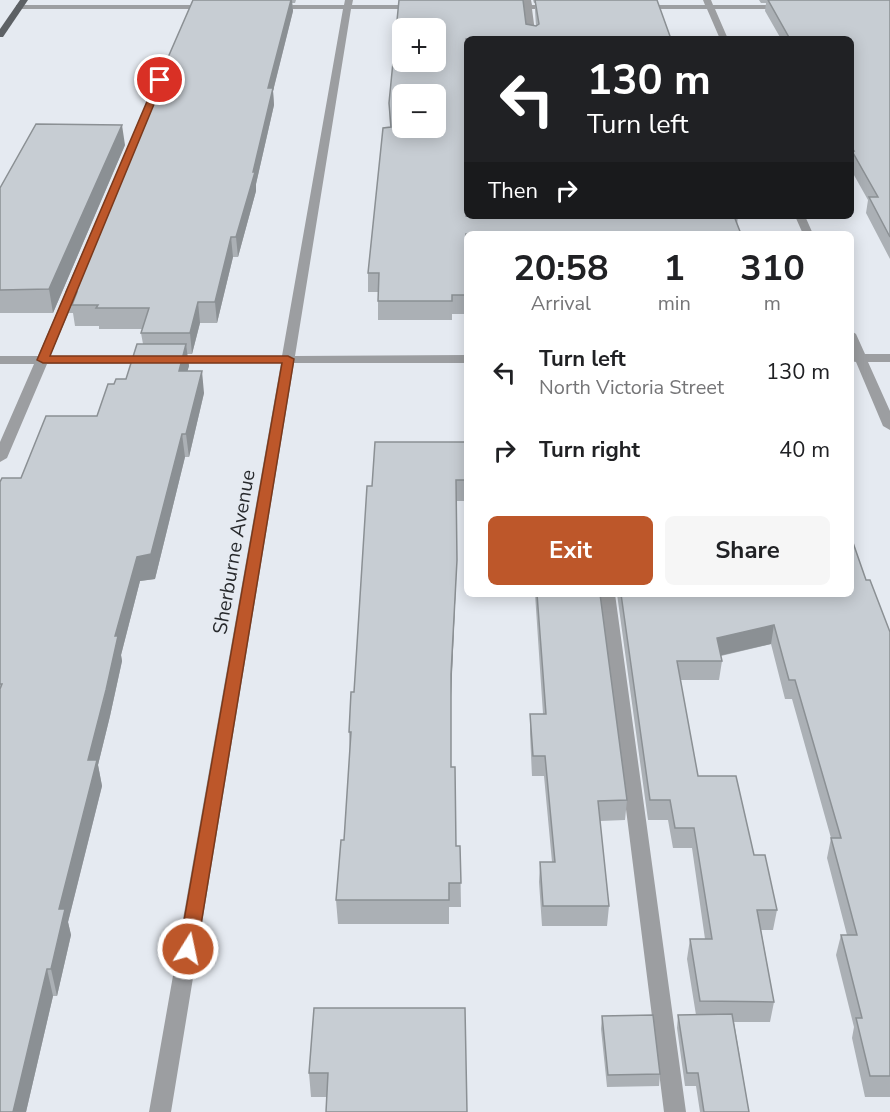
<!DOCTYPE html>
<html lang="en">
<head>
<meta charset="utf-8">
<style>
	:root { --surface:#fff; --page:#f6f6f6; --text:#202124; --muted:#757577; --accent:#bd572a }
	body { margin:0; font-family:"Nunito Sans",sans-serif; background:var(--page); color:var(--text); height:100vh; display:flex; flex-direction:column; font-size:22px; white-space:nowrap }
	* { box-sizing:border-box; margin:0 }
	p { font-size:20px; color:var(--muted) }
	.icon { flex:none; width:33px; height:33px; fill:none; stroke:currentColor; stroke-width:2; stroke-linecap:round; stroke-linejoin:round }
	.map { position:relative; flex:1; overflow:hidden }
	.side { position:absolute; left:464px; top:231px; width:390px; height:366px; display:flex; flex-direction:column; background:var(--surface); border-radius:9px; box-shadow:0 3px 15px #0003 }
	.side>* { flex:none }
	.banner { position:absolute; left:464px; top:36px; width:390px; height:183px; border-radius:9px; box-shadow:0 3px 15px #0003; background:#202124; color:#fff; overflow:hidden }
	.controls { position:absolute; left:392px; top:18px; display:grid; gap:12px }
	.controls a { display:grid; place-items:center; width:54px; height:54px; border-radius:9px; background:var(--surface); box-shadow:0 3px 15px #0003; font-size:30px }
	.pin { position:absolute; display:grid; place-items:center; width:51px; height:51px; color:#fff; margin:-26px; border:3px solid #fff; border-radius:50%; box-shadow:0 2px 6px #0007 }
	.me { position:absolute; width:66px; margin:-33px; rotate:10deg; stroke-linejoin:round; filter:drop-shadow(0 0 4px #0008) }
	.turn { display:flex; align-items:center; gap:21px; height:126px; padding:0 24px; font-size:27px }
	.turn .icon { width:78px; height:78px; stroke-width:2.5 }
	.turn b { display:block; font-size:42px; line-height:51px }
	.then { display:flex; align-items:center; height:57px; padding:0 24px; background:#0003; gap:12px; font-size:22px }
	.eta { display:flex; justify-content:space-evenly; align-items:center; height:102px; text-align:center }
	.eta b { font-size:36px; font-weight:700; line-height:42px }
	.button { display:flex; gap:12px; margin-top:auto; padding:12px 24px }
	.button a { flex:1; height:69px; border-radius:9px; background:var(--accent); color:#fff; font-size:24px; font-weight:700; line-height:69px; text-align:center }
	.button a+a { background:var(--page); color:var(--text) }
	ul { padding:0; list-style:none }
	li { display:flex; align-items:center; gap:18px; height:78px; padding:0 24px }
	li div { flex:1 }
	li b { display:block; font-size:22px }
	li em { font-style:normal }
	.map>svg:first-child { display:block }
</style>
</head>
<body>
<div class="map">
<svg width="890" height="1112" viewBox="0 0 890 1112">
	<rect width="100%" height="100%" fill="#e5eaf1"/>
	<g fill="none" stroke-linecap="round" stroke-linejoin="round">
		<path fill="#9c9ea1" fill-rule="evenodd" d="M 345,0 L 353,0 L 352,5 L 418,5 L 422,7 L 418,9 L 351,9 L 295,356 L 466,355 L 466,363 L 294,363 L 171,1112 L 149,1112 L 281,363 L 47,364 L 7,458 L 0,462 L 0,442 L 34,364 L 0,364 L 0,356 L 38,356 L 70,282 L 76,279 L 82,282 L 50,356 L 282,356 L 343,9 L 274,9 L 270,7 L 274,5 L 344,5 Z
			M 523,0 L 531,0 L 532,5 L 553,5 L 557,7 L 553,9 L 532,9 L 536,39 L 528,39 L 524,9 L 505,9 L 501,7 L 505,5 L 524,5 Z
			M 703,0 L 711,0 L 713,5 L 784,5 L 788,7 L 784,9 L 715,9 L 728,39 L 720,39 L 707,9 L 640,9 L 636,7 L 640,5 L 705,5 Z
			M 16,5 L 208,5 L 212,7 L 208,9 L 16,9 Z
			M 795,216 L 805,216 L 813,234 L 803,234 Z
			M 850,330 L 856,334 L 865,354 L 890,354 L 890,362 L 868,362 L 890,411 L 890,430 L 883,426 L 856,362 L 850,361 L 850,355 L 853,354 Z
			M 599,594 L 615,594 L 686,1112 L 664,1112 Z"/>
		<path fill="#5d6165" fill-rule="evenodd" d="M 20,0 L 28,0 L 3,37 L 0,37 L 0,29 Z"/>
	</g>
	<path fill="#abb0b5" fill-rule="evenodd" d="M 193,0 L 296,0 L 295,3 L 292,3 L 293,11 L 273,91 L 274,105 L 256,184 L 256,191 L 238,257 L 233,257 L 217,323 L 200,323 L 192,354 L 187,354 L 189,366 L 187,371 L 204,393 L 189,457 L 185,457 L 155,579 L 140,581 L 121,655 L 122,661 L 110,716 L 98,765 L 102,786 L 68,922 L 71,935 L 57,996 L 53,996 L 26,1112 L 0,1112 L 0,482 L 21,478 L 97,416 L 114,384 L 126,379 L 143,344 L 141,333 L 142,329 L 99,329 L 99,326 L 75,326 L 73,313 L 69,313 L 66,292 Z
		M 399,0 L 523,0 L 526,24 L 536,26 L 535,11 L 535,3 L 534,3 L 533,0 L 657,0 L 671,39 L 466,39 L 466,216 L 553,216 L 553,218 L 563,218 L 563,216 L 738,216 L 737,225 L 741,234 L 466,234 L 466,314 L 452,314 L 452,320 L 378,320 L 378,292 L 368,292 L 368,273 L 383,128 L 390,127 L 389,103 ZM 402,28 L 435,28 L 435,62 L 402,62 ZM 402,94 L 435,94 L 435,128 L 402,128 Z
		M 759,0 L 890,0 L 890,259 L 866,213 L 868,200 L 850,168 L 850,39 L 781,39 L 765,11 L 766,3 L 761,3 Z
		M 125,145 L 53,313 L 0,313 L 0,188 Z
		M 466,442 L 466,501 L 456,501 L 456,582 L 451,694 L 451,767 L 456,846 L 460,846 L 461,907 L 449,907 L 449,924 L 338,924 L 336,900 L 344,840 L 350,755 L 349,732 L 354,692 Z
		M 866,580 L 890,632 L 890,1097 L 865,1097 L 852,1038 L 854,1027 L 836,955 L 841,935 L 847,935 L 827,858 L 831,838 L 792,699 L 785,699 L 771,644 L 721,656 L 722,661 L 719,680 L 680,680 L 698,776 L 754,855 L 777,910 L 773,930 L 761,930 L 774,1002 L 770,1022 L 734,1022 L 749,1112 L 700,1112 L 696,1086 L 685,1086 L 677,1028 L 678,1015 L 696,1015 L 687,959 L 690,939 L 705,939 L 692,848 L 673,848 L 668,820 L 648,820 L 617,594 L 850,594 Z
		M 535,594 L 600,594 L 627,800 L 625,820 L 600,821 L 609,906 L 607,926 L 542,926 L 539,882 L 540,862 L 552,862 L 544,776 L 532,776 L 530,734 L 530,714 L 543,714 Z
		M 314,1008 L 467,1112 L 326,1097 L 311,1097 L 309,1073 Z
		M 602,1016 L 660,1074 L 659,1086 L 607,1087 L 601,1029 Z"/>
	<path fill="#8b9094" d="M 291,0 L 292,0 L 293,11 L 273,91 L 274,105 L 256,184 L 256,191 L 238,257 L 236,237 L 253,172 L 268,88 Z
		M 122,125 L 125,145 L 53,313 L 49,289 Z
		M 231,237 L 233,257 L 217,323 L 215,302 Z
		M 198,302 L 200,323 L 192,354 L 190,333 Z
		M 186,344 L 189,366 L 181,393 L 179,371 Z
		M 202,371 L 204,393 L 189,457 L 186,434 Z
		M 182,434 L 185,457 L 155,579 L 140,581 L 121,655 L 122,661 L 110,716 L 98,765 L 102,786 L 68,922 L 71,935 L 57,996 L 51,969 L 59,909 L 88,760 L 115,636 L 137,557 Z
		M 457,560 L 456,582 L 451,697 L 451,674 Z
		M 774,625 L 771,644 L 714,657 L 717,638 Z
		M 47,969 L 53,996 L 26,1112 L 13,1112 Z"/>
	<path fill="#c7cdd3" stroke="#8b9094" stroke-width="1.5" fill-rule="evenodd" d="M 193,0 L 291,0 L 268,88 L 273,88 L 253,172 L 255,172 L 236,237 L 231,237 L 215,302 L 198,302 L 190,333 L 141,333 L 149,308 L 96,308 L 98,305 L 72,305 L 77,292 L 66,292 Z
		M 399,0 L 523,0 L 526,24 L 536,26 L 539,24 L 535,0 L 657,0 L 671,39 L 466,39 L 466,216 L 553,216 L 553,218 L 567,217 L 566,216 L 734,216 L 741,234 L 466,234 L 466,295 L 452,295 L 452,301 L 378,301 L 379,273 L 368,273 L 383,128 L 391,127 L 389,103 ZM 402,28 L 435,28 L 435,62 L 402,62 ZM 402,94 L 435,94 L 435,128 L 402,128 Z
		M 768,0 L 890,0 L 890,237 L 869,197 L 878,197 L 852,151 L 854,151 L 850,144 L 850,39 L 790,39 Z
		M 36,124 L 122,125 L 49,289 L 0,290 L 0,188 Z
		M 137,344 L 186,344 L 179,371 L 202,371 L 186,434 L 182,434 L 151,554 L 137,557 L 115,636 L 118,636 L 106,690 L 88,760 L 97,760 L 59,909 L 65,909 L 51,969 L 47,969 L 13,1112 L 0,1112 L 0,689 L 2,684 L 0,684 L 0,482 L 2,478 L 21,478 L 46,416 L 97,416 L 108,384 L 114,384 L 116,379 L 126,379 Z
		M 375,442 L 466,442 L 466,480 L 456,480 L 457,560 L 451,674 L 451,767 L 455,767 L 456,846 L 460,846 L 461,883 L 449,883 L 449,900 L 336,900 L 341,840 L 344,840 L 351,732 L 349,732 L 351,692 L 354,692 L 367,486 L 372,486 Z
		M 850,534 L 866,580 L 870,580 L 890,632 L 890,1076 L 870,1076 L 856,1018 L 862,1018 L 841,935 L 857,935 L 831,838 L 841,838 L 795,680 L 789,680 L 774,625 L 717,638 L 722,661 L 677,661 L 698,776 L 736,776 L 754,855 L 765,855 L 777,910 L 757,910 L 774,1002 L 700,1001 L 690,939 L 712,939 L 694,828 L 675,828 L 670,800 L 650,800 L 621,594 L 850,594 Z
		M 537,594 L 600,594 L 627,800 L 598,801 L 609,906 L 543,906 L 540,862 L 555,862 L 545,756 L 533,756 L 530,714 L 546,714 Z
		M 314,1008 L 465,1008 L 467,1112 L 326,1112 L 328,1073 L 309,1073 Z
		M 732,1014 L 749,1112 L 704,1112 L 698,1073 L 687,1073 L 678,1015 Z
		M 653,1015 L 660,1074 L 608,1075 L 602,1016 Z"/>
	<path fill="#bd572a" stroke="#7b391b" stroke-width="1.5" d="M 157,78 L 164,80 L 50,356 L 288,356 L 294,359 L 197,949 L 194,954 L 188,956 L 181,954 L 179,949 L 282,363 L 43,363 L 37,360 Z"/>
	<g text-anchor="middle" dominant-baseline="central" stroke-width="6" stroke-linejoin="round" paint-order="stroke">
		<g font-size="20" fill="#282a2d" stroke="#e5eaf1">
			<text transform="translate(234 552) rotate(-80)">Sherburne Avenue</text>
		</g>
	</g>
</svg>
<div class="controls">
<a>+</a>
<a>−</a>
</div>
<div class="pin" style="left:160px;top:80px;background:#d93025"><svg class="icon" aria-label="arrive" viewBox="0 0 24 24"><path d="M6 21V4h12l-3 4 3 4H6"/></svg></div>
<svg class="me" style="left:188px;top:949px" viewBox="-20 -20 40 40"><circle r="17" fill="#bd572a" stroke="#fff" stroke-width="3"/><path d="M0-11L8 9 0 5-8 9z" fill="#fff"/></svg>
<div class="banner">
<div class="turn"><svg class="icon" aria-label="left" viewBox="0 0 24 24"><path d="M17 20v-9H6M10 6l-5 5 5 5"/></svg><div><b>130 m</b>Turn left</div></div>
<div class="then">Then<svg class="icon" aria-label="right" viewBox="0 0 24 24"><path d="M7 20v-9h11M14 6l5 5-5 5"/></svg></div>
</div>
<section class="side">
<div class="eta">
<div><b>20:58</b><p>Arrival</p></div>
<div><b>1</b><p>min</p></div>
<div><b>310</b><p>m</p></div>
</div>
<ul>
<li><svg class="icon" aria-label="left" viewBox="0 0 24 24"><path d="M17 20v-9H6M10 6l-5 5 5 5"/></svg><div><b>Turn left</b><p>North Victoria Street</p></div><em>130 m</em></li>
<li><svg class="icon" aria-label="right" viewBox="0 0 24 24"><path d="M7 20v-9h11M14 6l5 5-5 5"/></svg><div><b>Turn right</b></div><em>40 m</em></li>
</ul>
<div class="button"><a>Exit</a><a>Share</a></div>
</section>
</div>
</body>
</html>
